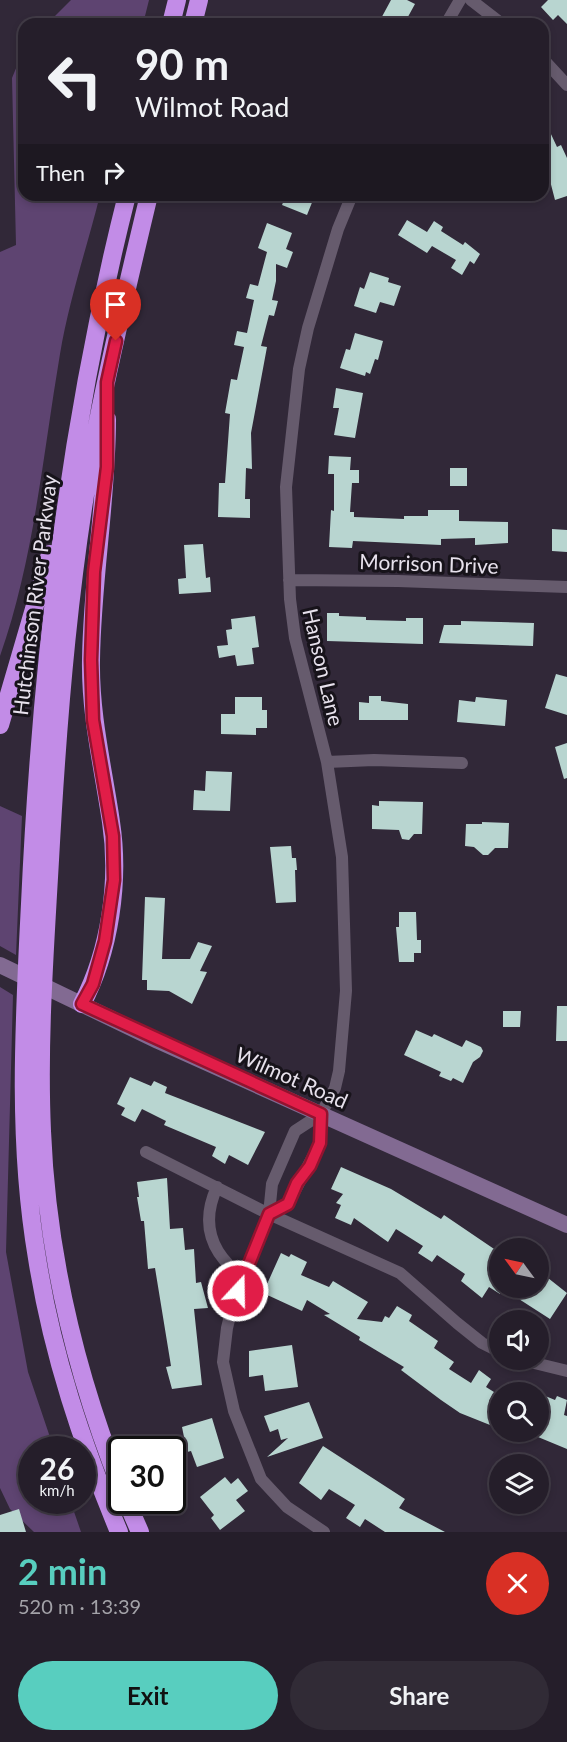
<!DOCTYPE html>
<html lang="en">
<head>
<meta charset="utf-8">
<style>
	:root { --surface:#251e2a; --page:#312b36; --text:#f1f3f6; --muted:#a3a2a8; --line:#423c47; --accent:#58cebf }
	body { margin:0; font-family:Lato,sans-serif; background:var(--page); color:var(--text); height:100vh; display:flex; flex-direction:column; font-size:22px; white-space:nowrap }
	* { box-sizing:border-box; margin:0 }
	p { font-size:20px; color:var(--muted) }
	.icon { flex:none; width:33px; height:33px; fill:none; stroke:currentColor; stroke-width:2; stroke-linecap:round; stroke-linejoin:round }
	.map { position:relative; height:1532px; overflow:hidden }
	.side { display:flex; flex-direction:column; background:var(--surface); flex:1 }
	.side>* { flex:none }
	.top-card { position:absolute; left:18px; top:18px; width:531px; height:183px; border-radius:18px; box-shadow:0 3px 9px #0003,0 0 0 2px var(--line); background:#251e2a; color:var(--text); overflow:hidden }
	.needle { width:39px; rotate:303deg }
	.tools { position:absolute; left:489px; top:1238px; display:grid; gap:12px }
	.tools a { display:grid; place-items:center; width:60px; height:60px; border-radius:50%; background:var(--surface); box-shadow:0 3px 9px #0003,0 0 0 2px var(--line); font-size:30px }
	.speed { position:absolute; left:18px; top:1436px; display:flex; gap:12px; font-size:30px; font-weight:700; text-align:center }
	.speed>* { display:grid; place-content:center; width:78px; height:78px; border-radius:50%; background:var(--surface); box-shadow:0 3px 9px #0003,0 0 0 2px var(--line); line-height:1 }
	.speed small { font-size:15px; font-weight:400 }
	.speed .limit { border:3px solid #111; border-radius:9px; background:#fff; color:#111 }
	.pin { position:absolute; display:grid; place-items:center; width:51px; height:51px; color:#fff; margin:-62px -26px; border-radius:50% 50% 50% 0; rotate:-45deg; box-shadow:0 0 6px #0007 }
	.pin .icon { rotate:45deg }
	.me { position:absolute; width:66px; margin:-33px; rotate:21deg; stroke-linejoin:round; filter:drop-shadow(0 0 4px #0008) }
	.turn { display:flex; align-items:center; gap:21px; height:126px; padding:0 18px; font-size:27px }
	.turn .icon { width:78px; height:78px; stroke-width:2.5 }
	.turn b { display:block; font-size:42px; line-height:51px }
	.then { display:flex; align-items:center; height:57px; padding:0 18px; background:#0003; gap:12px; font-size:22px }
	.round { display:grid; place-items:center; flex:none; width:63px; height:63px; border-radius:32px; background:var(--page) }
	.headline { display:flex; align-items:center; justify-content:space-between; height:102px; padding:0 18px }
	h1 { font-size:36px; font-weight:700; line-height:45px; color:var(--accent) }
	.primary-button { display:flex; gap:12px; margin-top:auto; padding:12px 18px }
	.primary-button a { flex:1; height:69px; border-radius:36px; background:var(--accent); color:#111; font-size:24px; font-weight:700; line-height:69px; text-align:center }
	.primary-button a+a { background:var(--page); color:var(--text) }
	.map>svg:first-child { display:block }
</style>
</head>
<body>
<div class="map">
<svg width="567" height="1532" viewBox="0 0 567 1532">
	<rect width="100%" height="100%" fill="#312838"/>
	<path fill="#5e4471" d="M 71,0 L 149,0 L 143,24 L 47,24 Z
		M 24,49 L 24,195 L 100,195 C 87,247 69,300 60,354 C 43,454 34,560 0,656 L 0,252 L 16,245 L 12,78 Z
		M 0,806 L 22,816 L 16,955 L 0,946 Z
		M 0,987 L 13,995 L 6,1252 L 28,1372 L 54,1449 L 32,1449 L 32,1500 L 70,1500 L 81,1532 L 34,1532 L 10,1509 L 0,1488 Z"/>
	<path fill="#b8d5d0" d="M 391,0 L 407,0 L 415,4 L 404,24 L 378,24 Z
		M 548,0 L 567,0 L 567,24 L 558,15 L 553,20 L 541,7 Z
		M 543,117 L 557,147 L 561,145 L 567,158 L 567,196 L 555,200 L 548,173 L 543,175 Z
		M 286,195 L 315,195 L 307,215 L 282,205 Z
		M 407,220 L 427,232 L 434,221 L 443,227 L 441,231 L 463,245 L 465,242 L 480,254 L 474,264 L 470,261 L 462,275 L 451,268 L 456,260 L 432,246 L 427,253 L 398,235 Z
		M 267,223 L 292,233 L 286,249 L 293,252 L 287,268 L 276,264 L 276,281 L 272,300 L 278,301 L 274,316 L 269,315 L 261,346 L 267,347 L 251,433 L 252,469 L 246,468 L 245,499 L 250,499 L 250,518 L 218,517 L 219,483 L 225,483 L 230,414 L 225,413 L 231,379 L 237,380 L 244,347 L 234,345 L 237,331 L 247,333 L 254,300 L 246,298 L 250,284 L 258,286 L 267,252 L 258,248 Z
		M 370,272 L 389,278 L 388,282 L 401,286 L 394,306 L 380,302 L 376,313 L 354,306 L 360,287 L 364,289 Z
		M 355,333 L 383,341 L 378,360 L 375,359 L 370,374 L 366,372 L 365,376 L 340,368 L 346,349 L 350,350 Z
		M 336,388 L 363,393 L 355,438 L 334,435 L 339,408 L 333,408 Z
		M 329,456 L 351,457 L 350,470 L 359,470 L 359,483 L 352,483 L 350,512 L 354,512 L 354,517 L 404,519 L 404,516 L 428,516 L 428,510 L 459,510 L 459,521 L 508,522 L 508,543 L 475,545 L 475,538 L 441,539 L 441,545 L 353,541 L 352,548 L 329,547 L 331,510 L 334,511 L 334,474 L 328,474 Z
		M 450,468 L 467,468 L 467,486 L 450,486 Z
		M 552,529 L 567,530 L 567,552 L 552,551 Z
		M 203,544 L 206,578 L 210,577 L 211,592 L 179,594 L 178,579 L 186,578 L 184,545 Z
		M 327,613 L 339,613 L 339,616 L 366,617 L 366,620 L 406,621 L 406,618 L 423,618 L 423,644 L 327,641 Z
		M 255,616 L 259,647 L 252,648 L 254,664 L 237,666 L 235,655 L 219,658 L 217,646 L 228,645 L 226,630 L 232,629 L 231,619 Z
		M 461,621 L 534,623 L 533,646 L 439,643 L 444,625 L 461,625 Z
		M 556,674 L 567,677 L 567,715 L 545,708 Z
		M 369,696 L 381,696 L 381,701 L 408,704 L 408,720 L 359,720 L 359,702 L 369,703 Z
		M 235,697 L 262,697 L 262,710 L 267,710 L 267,728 L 256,728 L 256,735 L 221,734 L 221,714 L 235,714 Z
		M 476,697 L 507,700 L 505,726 L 457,722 L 459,700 L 475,702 Z
		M 567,743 L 567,778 L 564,779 L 555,747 Z
		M 206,771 L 232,772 L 230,811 L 193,810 L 194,790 L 205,791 Z
		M 379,801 L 423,802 L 422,834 L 414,834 L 409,840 L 402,839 L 399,830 L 372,829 L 372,805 L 379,806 Z
		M 482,822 L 509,823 L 508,848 L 495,848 L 488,855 L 483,855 L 474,847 L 465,846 L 466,824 L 482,824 Z
		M 291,846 L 292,858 L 296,858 L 297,870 L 295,870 L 296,902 L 276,903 L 270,847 Z
		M 145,897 L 165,898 L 162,959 L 190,959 L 198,942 L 212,946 L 200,971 L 207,972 L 192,1004 L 169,991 L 147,990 L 147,980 L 142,980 Z
		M 399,912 L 416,912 L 417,940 L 421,940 L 421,953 L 414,953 L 414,962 L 399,962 L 396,927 L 399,927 Z
		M 557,1006 L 567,1006 L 567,1041 L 556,1041 Z
		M 503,1011 L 521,1011 L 520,1027 L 503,1027 Z
		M 416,1030 L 432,1037 L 434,1034 L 462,1047 L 466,1040 L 481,1047 L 483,1051 L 480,1057 L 473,1062 L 463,1083 L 453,1078 L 451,1081 L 439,1076 L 441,1072 L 404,1055 Z
		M 130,1077 L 151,1086 L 154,1081 L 167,1087 L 165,1093 L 265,1132 L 248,1165 L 229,1155 L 225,1164 L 212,1156 L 216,1147 L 164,1125 L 166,1121 L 142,1109 L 135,1122 L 121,1115 L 125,1108 L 117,1104 Z
		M 341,1167 L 391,1189 L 441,1219 L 444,1215 L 500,1253 L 500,1294 L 489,1287 L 482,1298 L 461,1281 L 465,1274 L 437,1255 L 432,1262 L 418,1253 L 423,1246 L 396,1229 L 388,1242 L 354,1218 L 351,1225 L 335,1218 L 341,1205 L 336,1203 L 343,1194 L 331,1189 Z
		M 167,1178 L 170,1229 L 183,1228 L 185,1250 L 194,1249 L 196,1283 L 201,1282 L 208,1308 L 194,1309 L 202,1385 L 172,1389 L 166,1367 L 171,1366 L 155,1268 L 148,1269 L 144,1221 L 141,1221 L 137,1197 L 139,1197 L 137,1182 Z
		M 281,1253 L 289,1257 L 291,1254 L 307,1262 L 301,1275 L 329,1287 L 333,1281 L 368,1302 L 357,1319 L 382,1322 L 385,1316 L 389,1318 L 397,1306 L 412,1315 L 409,1321 L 438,1341 L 434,1348 L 454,1362 L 449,1369 L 471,1383 L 479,1370 L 491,1379 L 486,1387 L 494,1392 L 489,1401 L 500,1405 L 500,1429 L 460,1413 L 441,1400 L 401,1370 L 404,1367 L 359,1340 L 360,1337 L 324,1315 L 330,1314 L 307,1300 L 302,1311 L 263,1293 Z
		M 538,1277 L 546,1282 L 548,1278 L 567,1293 L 550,1319 L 500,1287 L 538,1287 Z
		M 292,1345 L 298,1387 L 265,1391 L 263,1375 L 249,1377 L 249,1351 Z
		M 538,1393 L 555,1400 L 557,1396 L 567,1400 L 564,1415 L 567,1416 L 567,1449 L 538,1437 Z
		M 309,1402 L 323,1438 L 267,1457 L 288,1438 L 281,1440 L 278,1429 L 270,1432 L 264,1416 Z
		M 212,1418 L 224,1458 L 197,1467 L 191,1451 L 187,1452 L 182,1427 Z
		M 323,1446 L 405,1499 L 399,1508 L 445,1532 L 385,1532 L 365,1519 L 360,1527 L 346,1518 L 355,1505 L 329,1489 L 321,1500 L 299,1483 Z
		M 225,1477 L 231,1484 L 238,1478 L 248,1491 L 236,1500 L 245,1511 L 220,1530 L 211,1518 L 214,1515 L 200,1497 Z
		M 19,1509 L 26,1532 L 0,1532 L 0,1515 Z"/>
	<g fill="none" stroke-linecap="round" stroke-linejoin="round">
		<path stroke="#665b6d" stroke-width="12" d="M 471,0 L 502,24
			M 446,24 L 460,0
			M 543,59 L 567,85
			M 289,580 L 398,581 L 567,587
			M 327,762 L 374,760 L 462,763
			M 321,1114 L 295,1131 L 272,1184 L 269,1214 L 233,1304 L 227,1328 L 223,1362 L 234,1411 L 261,1479 L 287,1507 L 324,1532
			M 146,1152 L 269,1214 L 400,1273 L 457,1323 L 482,1343 L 500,1352
			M 217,1187 C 200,1224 211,1254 243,1277
			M 269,1214 L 288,1204 L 320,1143 L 321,1114 L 335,1088 L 339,1071 L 346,991 L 342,857 L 327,762 L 295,638 L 290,599 L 286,487 L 299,369 L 308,328 L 338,229 L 352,195
			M 518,1359 L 567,1371"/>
		<path stroke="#826a92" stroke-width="16" d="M 0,965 L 158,1041 L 567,1225"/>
		<path stroke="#c28ce7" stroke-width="18" d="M 171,24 L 177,0
			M 193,24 L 199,0
			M 0,725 L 50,554
			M 82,1004 C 110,951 120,881 111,822 C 103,767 90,715 91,660 C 92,579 107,500 107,419
			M 122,1490 C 76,1375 47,1255 42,1131 C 38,1041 45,950 50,860 C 58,713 70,565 98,421 C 113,345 131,270 149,195
			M 126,1500 L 140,1532
			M 119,1532 C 82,1443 52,1354 37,1258 C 17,1141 24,1022 30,904 C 41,665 68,428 127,195"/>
	</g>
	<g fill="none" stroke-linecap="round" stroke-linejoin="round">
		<defs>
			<path id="route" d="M 116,341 L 107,382 L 107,467 L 94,572 L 91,660 L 93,720 L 113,836 L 114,880 L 105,941 L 93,984 L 82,1004 L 321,1114 L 320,1143 L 310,1166 L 297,1183 L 288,1204 L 269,1214 L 238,1291"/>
		</defs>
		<use href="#route" stroke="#92132f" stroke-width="15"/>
		<use href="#route" stroke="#e11d48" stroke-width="10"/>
	</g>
	<g text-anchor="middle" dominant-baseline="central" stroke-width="6" stroke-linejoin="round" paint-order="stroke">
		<g font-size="21" fill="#e7e1ec" stroke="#17131a">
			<text transform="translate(429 563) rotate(2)">Morrison Drive</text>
			<text transform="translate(34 595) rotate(-83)">Hutchinson River Parkway</text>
			<text transform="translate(324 667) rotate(77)">Hanson Lane</text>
			<text transform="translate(292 1077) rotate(24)">Wilmot Road</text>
		</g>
	</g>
</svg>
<div class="tools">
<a><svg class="needle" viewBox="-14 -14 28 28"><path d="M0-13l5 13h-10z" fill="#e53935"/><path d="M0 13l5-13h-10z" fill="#a3a2a8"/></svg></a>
<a><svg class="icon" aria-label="sound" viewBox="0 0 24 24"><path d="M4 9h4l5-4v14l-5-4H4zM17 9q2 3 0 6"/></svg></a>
<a><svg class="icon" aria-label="search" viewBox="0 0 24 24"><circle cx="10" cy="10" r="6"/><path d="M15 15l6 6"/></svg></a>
<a><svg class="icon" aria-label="layers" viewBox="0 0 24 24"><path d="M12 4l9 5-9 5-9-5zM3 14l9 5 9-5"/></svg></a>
</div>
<div class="speed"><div>26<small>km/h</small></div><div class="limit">30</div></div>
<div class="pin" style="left:116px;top:341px;background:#d93025"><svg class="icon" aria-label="arrive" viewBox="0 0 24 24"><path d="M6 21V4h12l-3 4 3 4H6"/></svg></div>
<svg class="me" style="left:238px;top:1291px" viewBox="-20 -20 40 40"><circle r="17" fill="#e11d48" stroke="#fff" stroke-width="3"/><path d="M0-11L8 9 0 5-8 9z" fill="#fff"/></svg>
<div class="top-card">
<div class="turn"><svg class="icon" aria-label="left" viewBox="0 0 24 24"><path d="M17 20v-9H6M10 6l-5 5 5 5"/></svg><div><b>90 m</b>Wilmot Road</div></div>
<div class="then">Then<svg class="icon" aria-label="right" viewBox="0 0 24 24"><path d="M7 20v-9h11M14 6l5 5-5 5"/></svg></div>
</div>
</div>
<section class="side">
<div class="headline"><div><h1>2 min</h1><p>520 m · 13:39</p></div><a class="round" style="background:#d93025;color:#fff"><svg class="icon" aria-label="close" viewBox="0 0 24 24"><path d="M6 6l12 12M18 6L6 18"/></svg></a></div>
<div class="primary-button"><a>Exit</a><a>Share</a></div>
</section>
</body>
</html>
